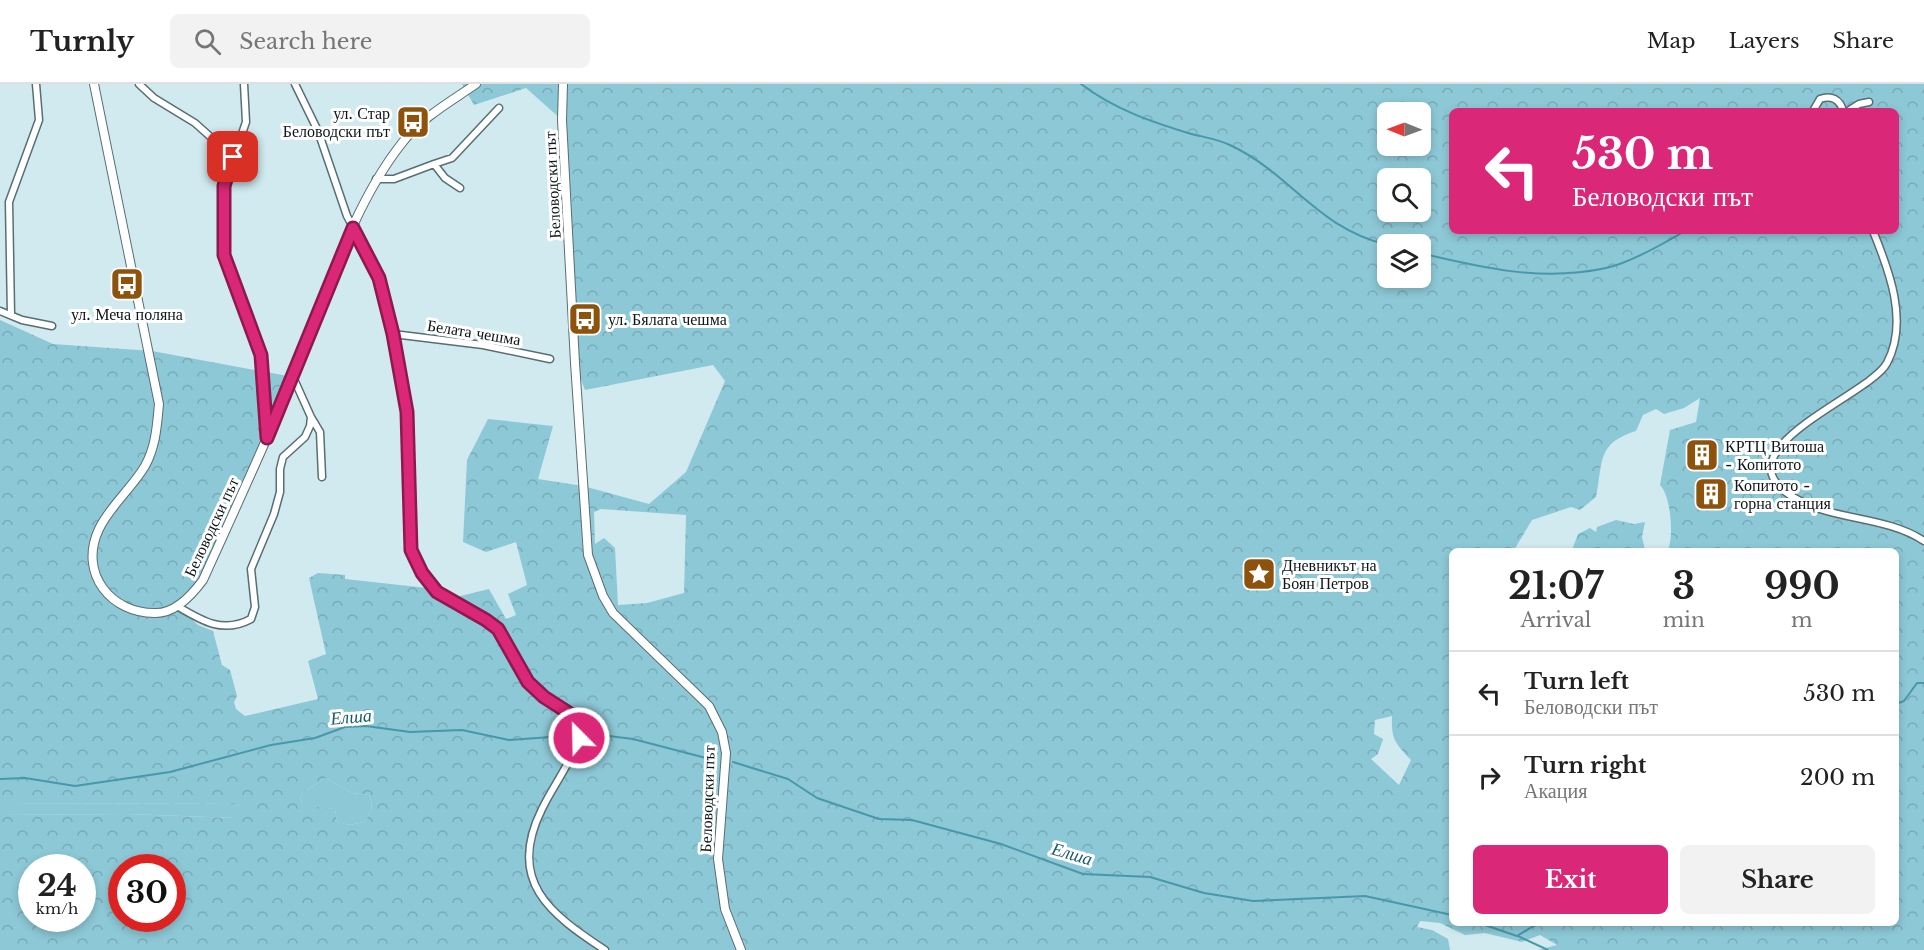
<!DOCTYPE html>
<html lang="en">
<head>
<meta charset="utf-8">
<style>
	:root { --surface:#fff; --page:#f2f2f2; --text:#222; --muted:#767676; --line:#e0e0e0; --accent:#db2777 }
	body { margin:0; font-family:"Libre Baskerville",serif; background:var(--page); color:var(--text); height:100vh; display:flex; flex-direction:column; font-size:22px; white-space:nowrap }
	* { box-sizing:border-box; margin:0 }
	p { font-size:20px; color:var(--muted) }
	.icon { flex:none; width:33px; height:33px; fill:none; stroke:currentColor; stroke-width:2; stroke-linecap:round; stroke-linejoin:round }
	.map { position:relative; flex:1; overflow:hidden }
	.panel { position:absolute; left:1449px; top:464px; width:450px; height:378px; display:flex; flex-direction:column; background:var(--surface); border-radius:9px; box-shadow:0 3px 9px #0003 }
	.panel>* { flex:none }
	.guide { position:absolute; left:1449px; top:24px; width:450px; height:126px; border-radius:9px; box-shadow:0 3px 9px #0003; background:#db2777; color:#fff; overflow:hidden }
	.needle { width:39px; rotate:271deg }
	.fabs { position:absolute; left:1377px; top:18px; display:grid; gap:12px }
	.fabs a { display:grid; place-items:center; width:54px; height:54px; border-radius:9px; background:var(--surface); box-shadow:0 3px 9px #0003; font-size:30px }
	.speed { position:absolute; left:18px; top:770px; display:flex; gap:12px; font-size:30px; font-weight:700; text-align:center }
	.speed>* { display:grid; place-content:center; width:78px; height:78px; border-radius:50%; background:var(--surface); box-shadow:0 3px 9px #0003; line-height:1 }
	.speed small { font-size:15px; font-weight:400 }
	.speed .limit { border:9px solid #d22; background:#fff; color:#111 }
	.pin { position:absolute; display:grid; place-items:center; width:51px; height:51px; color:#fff; margin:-26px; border-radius:12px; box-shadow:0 3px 9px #0006 }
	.me { position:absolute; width:66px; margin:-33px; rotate:337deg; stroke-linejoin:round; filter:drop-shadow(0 0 4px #0008) }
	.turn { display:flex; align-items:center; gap:21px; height:126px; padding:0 24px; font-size:27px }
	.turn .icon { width:78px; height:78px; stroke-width:2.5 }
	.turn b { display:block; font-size:42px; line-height:51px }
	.eta { display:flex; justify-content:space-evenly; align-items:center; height:102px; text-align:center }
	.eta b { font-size:36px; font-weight:700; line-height:42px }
	.button { display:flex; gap:12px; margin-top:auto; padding:12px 24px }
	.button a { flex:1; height:69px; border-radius:9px; background:var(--accent); color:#fff; font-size:24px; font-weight:700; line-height:69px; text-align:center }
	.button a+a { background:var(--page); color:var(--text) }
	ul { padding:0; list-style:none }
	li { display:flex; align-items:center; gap:18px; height:84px; padding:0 24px; border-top:2px solid var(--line) }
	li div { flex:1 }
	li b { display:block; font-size:22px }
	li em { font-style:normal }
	header { display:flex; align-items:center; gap:36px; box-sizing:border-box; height:84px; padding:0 30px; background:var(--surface); border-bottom:2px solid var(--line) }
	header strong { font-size:28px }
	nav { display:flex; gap:33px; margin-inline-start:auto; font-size:21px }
	.search { width:420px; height:54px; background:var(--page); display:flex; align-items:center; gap:15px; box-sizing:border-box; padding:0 21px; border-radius:9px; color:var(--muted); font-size:22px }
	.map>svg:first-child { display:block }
</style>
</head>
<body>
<header>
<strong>Turnly</strong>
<div class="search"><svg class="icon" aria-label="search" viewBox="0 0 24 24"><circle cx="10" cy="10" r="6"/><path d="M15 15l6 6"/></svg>Search here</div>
<nav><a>Map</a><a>Layers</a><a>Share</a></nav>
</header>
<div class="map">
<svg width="1924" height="866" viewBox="0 0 1924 866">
	<defs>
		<pattern id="forest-crowns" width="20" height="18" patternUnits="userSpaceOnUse" patternTransform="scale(1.5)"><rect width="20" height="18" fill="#8dc8d6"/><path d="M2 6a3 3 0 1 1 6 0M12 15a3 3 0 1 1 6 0" fill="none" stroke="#78abb7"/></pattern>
	</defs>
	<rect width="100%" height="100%" fill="#d0eaf0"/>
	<path fill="#8dc8d6" d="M 326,694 L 352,709 L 369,711 C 374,722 371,729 364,738 L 350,741 L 337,738 L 335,725 L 309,723 L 300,716 L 302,709 Z
		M 0,719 L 239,720 L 236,734 L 127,730 L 0,731 Z"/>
	<path fill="url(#forest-crowns)" fill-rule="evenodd" d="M 462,0 L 1924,0 L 1924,866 L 1538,866 L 1557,861 L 1540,851 L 1522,858 L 1485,849 L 1465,851 L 1440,839 L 1420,837 L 1417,843 L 1432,846 L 1448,855 L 1450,866 L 0,866 L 0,731 L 127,730 L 235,734 L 239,720 L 0,719 L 0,236 L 53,260 L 152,267 L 293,293 L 203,496 L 177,522 L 198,541 L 213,547 L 222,581 L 230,586 L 237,612 L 234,618 L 236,625 L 245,632 L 318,615 L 308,577 L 326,570 L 309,494 L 318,489 L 345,491 L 345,495 L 427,504 L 444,516 L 489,505 L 506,535 L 516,531 L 508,510 L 527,501 L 516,458 L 486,468 L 463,458 L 467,376 L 488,335 L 553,342 L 538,395 L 583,402 L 649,420 L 686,388 L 725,297 L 713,281 L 585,306 L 575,279 L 562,36 L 526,4 L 474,21 ZM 1452,27 L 1896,27 L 1896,147 L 1452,147 ZM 1388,28 L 1420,28 L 1420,62 L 1388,62 ZM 1388,94 L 1420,94 L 1420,128 L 1388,128 ZM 1388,160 L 1420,160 L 1420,194 L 1388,194 ZM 1700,314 L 1696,338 L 1670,346 L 1660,401 C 1671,412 1674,453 1668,466 L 1896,466 L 1896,838 L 1452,838 L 1452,466 L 1514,466 L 1532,436 L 1571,423 L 1580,426 L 1596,413 C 1603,379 1596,359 1636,347 L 1643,331 L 1656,325 L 1664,330 L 1684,324 ZM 601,425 L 686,431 L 684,509 L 647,519 L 618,521 L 615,464 L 604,454 L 595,460 L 594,428 ZM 1392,632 C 1391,655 1395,659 1411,676 L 1399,701 L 1371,675 L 1378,670 L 1383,655 L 1374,650 L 1375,636 ZM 326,694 L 352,709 L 369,711 C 374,722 371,729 364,738 L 350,741 L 337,738 L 335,725 L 309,722 L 300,716 L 302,709 ZM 32,783 L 82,783 L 82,834 L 32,834 ZM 122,783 L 172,783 L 172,834 L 122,834 Z
		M 1616,436 L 1634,440 L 1645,438 L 1642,453 L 1645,466 L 1572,466 L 1578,450 L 1590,444 L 1596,448 L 1597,443 Z"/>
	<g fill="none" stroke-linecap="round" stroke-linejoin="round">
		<path stroke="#4898a9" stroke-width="2" d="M 1081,0 C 1114,25 1149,37 1188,49 C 1202,53 1219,55 1232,62 C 1292,91 1318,145 1388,161
			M 1420,169 C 1483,184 1542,198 1606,184 C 1630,179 1663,160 1685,147
			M 1896,620 L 1904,617 L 1917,599 L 1924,599
			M 733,678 L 788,695 L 817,714 L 879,735 L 912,736 L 1001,760 L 1083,790 L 1150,793 L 1204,809 L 1253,817 L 1365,812 L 1452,831
			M 0,695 L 25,694 L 75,702 L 170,688 L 271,661 L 315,654 L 345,643 L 366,642 L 410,648 L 462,646 L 509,656 L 593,650 L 633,655 L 706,674
			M 1476,838 L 1517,852 L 1540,838
			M 1518,852 L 1548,866"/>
		<defs>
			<path id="minor" d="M 139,0 L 154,14 L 195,39 L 233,73
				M 244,0 L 246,38 L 224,102 L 223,150 L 224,171 L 230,189 L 261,271 L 267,353
				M 295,0 L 318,47 L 347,132 L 371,177 L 384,210 L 407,328 L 411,466 L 422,489 L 437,508 L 494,541 L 508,559 L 528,598 L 572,631 L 579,647 L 575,664 C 566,686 552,704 542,725 C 506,797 550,830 605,866
				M 1813,27 L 1820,15 C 1831,11 1840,15 1843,27
				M 1848,27 L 1859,20 L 1869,18
				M 434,80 L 452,74 L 499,24
				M 376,95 L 394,95 L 434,80 L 445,94 L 460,104
				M 1873,147 C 1889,186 1909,238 1887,279 C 1870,311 1723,363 1787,409 C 1827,438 1883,430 1924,457
				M 0,227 L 22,236 L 52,242
				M 11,231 L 9,118 L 39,36 L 36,0
				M 393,250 L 483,261 L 550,275
				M 311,333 L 320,348 L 322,393
				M 177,522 C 202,537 223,550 251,535 L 255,523 L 251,485 L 274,430 L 280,408 L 280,385 L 283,373 L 305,353 L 310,342 L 311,333 L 293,293"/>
			<path id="tertiary" d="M 94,0 L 159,320 C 157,341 156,362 145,382 C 132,404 110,422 99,445 C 78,489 111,530 156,529 C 176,529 192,511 203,496 C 236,423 270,350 300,276 C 329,203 353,121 402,59 C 421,34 450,18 476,0
				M 563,0 L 562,36 L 575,279 L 588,471 L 603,512 L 613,529 L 709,622 L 722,648 L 726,669 L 718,775 L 725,825 L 741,866"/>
		</defs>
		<use href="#minor" stroke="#586e73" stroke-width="9"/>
		<use href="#tertiary" stroke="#586e73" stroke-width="10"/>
		<use href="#minor" stroke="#fff" stroke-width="6"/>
		<use href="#tertiary" stroke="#fff" stroke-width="8"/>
	</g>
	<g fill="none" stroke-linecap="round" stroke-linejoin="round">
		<defs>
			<path id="route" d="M 233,73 L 224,102 L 224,171 L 261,271 L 267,354 L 353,144 L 379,194 L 393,250 L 407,328 L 411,466 L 422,489 L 437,508 L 486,536 L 498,545 L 528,598 L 544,613 L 572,631 L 577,640 L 579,654"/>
		</defs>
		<use href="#route" stroke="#8e194d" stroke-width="15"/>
		<use href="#route" stroke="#db2777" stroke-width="10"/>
	</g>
	<defs>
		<symbol id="bus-square" viewBox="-11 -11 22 22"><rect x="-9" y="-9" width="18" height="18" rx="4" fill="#8d530d" stroke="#fff"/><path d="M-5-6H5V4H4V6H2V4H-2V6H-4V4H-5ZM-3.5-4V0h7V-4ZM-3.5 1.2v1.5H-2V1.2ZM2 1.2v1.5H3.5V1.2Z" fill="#fff"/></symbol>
		<symbol id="building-square" viewBox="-11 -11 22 22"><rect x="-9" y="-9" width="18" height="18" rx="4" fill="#8d530d" stroke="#fff"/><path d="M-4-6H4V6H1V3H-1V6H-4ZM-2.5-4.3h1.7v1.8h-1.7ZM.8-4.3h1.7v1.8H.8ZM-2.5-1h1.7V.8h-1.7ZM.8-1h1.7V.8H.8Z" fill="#fff"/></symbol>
		<symbol id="sight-square" viewBox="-11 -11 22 22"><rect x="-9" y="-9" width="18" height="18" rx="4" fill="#8d530d" stroke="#fff"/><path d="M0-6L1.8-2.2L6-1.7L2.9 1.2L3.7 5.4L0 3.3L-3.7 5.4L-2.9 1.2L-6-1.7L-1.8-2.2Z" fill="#fff"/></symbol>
	</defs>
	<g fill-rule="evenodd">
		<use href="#bus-square" x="394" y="19" width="38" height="38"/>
		<use href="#bus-square" x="108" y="181" width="38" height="38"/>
		<use href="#bus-square" x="566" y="216" width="38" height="38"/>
		<use href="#building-square" x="1683" y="352" width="38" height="38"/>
		<use href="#building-square" x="1692" y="391" width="38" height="38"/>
		<use href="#sight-square" x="1240" y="471" width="38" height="38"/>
	</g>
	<g text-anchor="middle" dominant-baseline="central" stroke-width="6" stroke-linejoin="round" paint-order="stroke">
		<g font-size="16" fill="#0d1618" stroke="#fff" text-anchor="start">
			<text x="390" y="29" text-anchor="end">ул. Стар<tspan x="390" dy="18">Беловодски път</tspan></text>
			<text x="127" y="230" text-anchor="middle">ул. Меча поляна</text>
			<text x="608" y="235">ул. Бялата чешма</text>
			<text x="1725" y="362">КРТЦ Витоша<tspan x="1725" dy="18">- Копитото</tspan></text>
			<text x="1734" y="401">Копитото -<tspan x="1734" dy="18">горна станция</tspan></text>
			<text x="1282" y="481">Дневникът на<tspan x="1282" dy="18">Боян Петров</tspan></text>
		</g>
		<g font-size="16" fill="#0d1618" stroke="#fff">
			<text transform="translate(552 101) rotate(-93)">Беловодски път</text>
			<text transform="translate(474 248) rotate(9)">Белата чешма</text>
			<text transform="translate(211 443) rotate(-65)">Беловодски път</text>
			<text transform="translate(707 715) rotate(-88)">Беловодски път</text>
		</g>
		<g font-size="18" font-style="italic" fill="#195c68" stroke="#fff">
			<text transform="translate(351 633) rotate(-5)">Елша</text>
			<text transform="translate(1072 770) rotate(16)">Елша</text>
		</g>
	</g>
</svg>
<div class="fabs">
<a><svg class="needle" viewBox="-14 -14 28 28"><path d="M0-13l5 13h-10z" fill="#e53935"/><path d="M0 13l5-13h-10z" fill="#767676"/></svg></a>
<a><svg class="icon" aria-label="search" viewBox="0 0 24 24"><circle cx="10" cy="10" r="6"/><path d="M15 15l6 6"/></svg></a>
<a><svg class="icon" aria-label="layers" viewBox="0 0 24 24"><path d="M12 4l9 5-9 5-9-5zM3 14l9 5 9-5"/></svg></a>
</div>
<div class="speed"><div>24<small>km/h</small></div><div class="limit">30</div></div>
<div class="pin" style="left:233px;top:73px;background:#d93025"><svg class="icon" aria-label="arrive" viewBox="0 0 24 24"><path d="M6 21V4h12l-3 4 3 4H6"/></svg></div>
<svg class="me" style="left:579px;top:654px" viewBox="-20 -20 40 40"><circle r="17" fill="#db2777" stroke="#fff" stroke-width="3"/><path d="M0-11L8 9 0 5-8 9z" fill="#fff"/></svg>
<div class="guide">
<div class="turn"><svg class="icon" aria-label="left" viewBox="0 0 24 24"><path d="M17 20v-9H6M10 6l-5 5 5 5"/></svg><div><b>530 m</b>Беловодски път</div></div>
</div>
<section class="panel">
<div class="eta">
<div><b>21:07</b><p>Arrival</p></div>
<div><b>3</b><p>min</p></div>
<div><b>990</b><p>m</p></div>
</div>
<ul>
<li><svg class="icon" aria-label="left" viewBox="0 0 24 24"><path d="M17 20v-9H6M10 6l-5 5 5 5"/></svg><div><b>Turn left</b><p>Беловодски път</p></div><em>530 m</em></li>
<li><svg class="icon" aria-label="right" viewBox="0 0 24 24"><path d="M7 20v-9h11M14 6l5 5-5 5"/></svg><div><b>Turn right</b><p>Акация</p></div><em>200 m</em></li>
</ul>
<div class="button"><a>Exit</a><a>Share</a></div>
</section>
</div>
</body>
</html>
